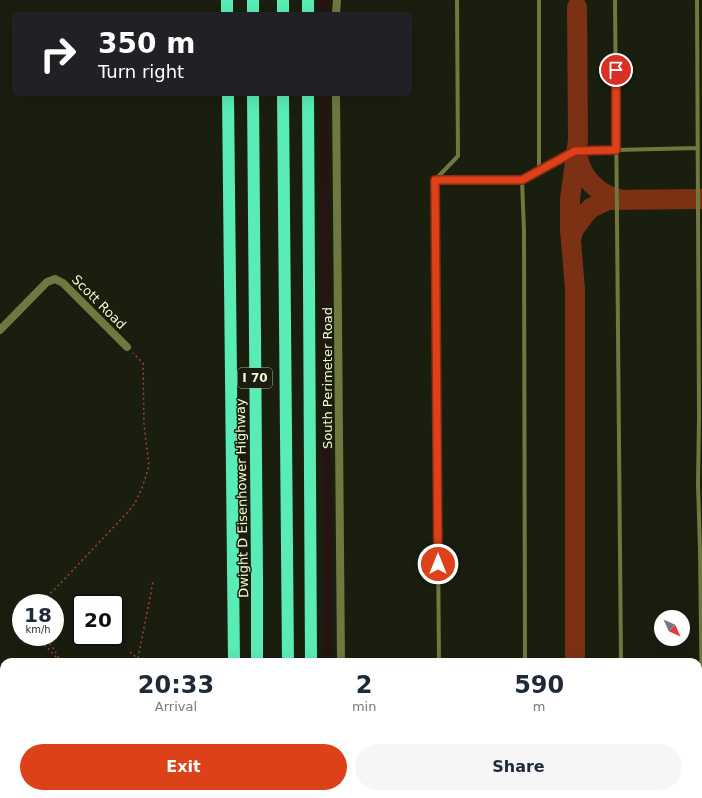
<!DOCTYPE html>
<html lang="en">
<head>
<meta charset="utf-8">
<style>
	:root { --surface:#fff; --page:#f6f6f7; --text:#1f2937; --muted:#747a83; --accent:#dd4119 }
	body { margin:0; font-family:"DejaVu Sans",sans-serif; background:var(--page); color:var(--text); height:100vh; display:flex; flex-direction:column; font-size:15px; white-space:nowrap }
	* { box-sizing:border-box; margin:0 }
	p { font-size:13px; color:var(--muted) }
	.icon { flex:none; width:22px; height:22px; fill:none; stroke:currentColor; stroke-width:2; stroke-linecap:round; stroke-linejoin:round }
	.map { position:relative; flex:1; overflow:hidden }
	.panel { position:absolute; left:0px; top:658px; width:702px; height:140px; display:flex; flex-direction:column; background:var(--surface); border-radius:12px 12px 0 0; box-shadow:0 4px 16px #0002 }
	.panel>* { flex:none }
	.banner { position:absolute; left:12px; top:12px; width:400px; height:84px; border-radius:6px; box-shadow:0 4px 16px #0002; background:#202124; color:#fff; overflow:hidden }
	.needle { width:26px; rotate:135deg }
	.controls { position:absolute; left:654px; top:610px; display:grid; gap:8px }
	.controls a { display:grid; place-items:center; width:36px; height:36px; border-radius:50%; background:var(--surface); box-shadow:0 4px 16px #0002; font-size:20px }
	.speed { position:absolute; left:12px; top:594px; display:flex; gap:8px; font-size:20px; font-weight:700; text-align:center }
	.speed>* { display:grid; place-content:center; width:52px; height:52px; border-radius:50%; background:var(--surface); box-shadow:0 4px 16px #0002; line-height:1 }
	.speed small { font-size:10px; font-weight:400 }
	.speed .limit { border:2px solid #111; border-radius:6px; background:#fff; color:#111 }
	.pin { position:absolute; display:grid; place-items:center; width:34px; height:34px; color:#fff; margin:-17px; border:2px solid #fff; border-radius:50%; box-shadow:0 1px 4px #0007 }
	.me { position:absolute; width:44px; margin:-22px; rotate:0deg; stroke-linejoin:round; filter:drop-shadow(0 0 3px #0008) }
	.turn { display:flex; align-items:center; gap:14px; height:84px; padding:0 20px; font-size:18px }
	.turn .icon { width:52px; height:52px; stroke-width:2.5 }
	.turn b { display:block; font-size:28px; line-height:34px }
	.eta { display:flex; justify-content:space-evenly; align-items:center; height:68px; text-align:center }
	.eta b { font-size:24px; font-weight:600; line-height:28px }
	.button { display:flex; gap:8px; margin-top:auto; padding:8px 20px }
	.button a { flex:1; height:46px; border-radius:24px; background:var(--accent); color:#fff; font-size:16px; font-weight:600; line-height:46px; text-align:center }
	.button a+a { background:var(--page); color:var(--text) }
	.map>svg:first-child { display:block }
	.green { fill:#271412 }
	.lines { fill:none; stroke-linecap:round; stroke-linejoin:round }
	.taxiway { stroke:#7c3014; stroke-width:20 }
	.path { stroke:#a3403b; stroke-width:1.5; stroke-dasharray:2 3; stroke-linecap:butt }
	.service { stroke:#6f783f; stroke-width:4 }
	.minor { stroke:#6f783f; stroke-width:8 }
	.tertiary { stroke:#6f783f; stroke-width:8 }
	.motorway { stroke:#59ecb5; stroke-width:12 }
	.route-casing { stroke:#902a10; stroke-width:10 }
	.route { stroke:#dd4119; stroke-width:7 }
	.labels { text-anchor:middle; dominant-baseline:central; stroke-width:3; stroke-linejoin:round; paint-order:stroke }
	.shield { fill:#1a1e0f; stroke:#b0b897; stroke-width:1 }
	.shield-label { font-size:12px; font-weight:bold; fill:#f1fad1 }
	.street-label { font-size:13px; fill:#f1fad1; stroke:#1a1e0f }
</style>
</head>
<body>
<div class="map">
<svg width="702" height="798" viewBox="0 0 702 798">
	<rect width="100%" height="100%" fill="#1a1e0f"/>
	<!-- green -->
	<path class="green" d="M319 0H330L329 14H319Z
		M320 94H328L333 662H324Z"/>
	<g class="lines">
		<!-- taxiway -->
		<path class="taxiway" d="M577 153C581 178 598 195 622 200
			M571 239 574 229 585 214 591 208 608 200 702 199
			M575 662V289L570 230V199L578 140 577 7
			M698 760 702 758
			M658 794 660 798"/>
		<!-- path -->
		<path class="path" d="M39 603 55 589 127 513 135 503 142 488 149 466 144 424 143 363 133 353
			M42 637 52 646 60 660
			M30 641C43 639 53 654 60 662
			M130 652 142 662
			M138 658 153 582"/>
		<!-- service -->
		<path class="service" d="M539 0V172
			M615 0 621 662
			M697 0 699 418 698 484 700 549 702 711
			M435 180H522L575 151 698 148
			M522 180 524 231 525 662
			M439 662 435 180 458 156 457 0
			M545 794V798
			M702 798V786"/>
		<!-- minor -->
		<path class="minor" d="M0 330 47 282 55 279 63 283 127 347
			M130 798 131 794"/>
		<!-- tertiary -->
		<path class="tertiary" d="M336 14 337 0
			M336 94 341 662
			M342 794V798"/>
		<!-- motorway -->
		<path class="motorway" d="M227 0V14
			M253 0V14
			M308 0V14
			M283 14V0
			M228 94 234 662
			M253 94 257 578V662
			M283 94 288 662
			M308 94 311 662
			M235 794V798
			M259 794V798
			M289 794V798
			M313 794V798"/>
	</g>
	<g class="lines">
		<defs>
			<path id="route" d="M438 564 435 180H522L575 151 616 150V70"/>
		</defs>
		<!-- route casing -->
		<use href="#route" class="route-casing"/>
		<!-- route -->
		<use href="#route" class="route"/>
	</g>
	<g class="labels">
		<!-- shield labels -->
		<rect class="shield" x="238" y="368" width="34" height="20" rx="3"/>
		<g class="shield-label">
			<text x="255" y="378">I 70</text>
		</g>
		<!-- street labels -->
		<g class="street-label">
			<text transform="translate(99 302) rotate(45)">Scott Road</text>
			<text transform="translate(327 378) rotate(-90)">South Perimeter Road</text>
			<text transform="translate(242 498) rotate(-91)">Dwight D Eisenhower Highway</text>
		</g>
	</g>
</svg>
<div class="controls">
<a><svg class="needle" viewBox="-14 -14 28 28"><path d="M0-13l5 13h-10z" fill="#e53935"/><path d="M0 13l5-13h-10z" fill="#747a83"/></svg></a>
</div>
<div class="speed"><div>18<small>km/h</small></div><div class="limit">20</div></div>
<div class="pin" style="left:616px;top:70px;background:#d93025"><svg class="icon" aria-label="arrive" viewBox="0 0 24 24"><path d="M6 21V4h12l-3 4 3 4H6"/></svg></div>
<svg class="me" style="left:438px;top:564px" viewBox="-20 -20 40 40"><circle r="17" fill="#dd4119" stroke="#fff" stroke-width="3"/><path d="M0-11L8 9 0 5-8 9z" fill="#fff"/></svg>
<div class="banner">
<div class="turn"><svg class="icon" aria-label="right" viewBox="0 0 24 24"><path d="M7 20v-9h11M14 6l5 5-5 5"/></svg><div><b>350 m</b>Turn right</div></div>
</div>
<section class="panel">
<div class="eta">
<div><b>20:33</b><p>Arrival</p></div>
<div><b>2</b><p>min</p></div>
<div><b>590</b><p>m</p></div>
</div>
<div class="button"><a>Exit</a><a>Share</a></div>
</section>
</div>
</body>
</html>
